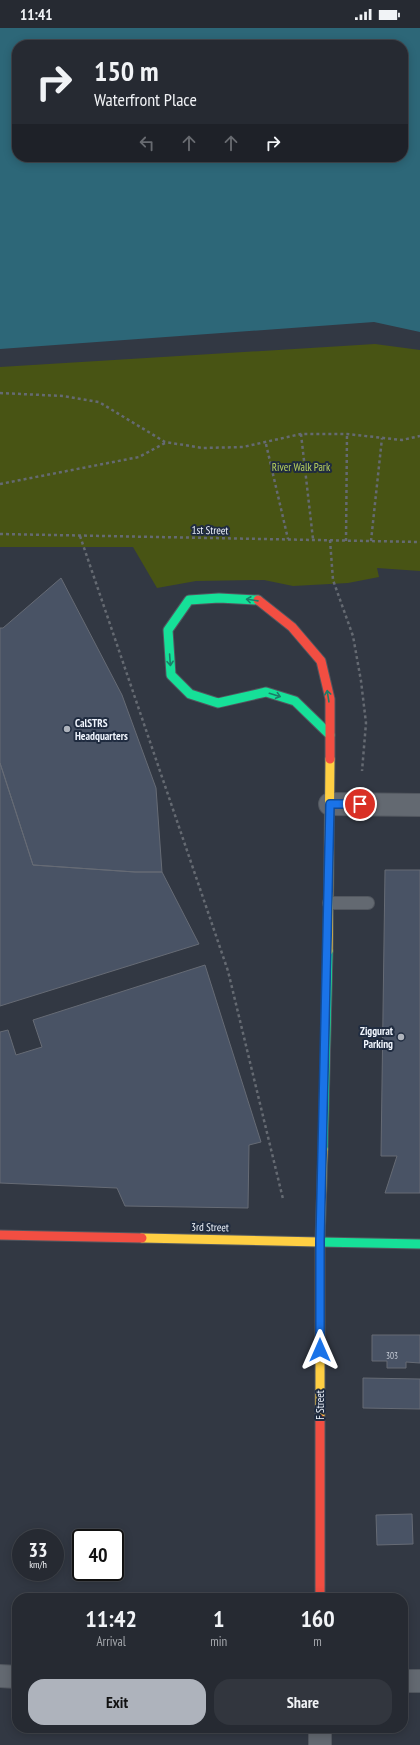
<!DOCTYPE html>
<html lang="en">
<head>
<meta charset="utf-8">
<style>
	:root { --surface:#262a32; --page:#32363e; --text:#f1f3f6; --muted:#a4a7ac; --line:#42464d; --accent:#aeb3bc }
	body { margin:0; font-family:"PT Sans Narrow",sans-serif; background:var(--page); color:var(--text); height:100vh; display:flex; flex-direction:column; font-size:15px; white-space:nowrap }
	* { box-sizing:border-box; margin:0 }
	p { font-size:13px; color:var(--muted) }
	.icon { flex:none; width:22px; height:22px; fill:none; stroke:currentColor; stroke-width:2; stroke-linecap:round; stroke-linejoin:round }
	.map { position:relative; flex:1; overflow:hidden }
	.panel { position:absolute; left:12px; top:1565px; width:396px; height:140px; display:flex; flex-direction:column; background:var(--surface); border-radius:16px; box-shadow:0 2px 10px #0003,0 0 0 1px var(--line) }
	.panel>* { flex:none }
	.banner { position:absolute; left:12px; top:12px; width:396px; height:122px; border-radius:16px; box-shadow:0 2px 10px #0003,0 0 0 1px var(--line); background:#262a32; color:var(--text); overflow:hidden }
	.speed { position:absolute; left:12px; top:1501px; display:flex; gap:8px; font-size:20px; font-weight:700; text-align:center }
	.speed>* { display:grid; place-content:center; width:52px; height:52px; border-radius:50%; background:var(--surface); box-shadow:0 2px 10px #0003,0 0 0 1px var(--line); line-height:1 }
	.speed small { font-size:10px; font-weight:400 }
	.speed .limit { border:2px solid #111; border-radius:6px; background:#fff; color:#111 }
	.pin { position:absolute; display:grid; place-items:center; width:34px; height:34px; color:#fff; margin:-17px; border:2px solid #fff; border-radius:50%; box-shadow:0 1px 4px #0007 }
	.me { position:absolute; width:44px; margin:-22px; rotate:0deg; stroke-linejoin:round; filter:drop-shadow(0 0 3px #0008) }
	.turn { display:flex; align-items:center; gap:14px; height:84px; padding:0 16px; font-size:18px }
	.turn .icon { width:52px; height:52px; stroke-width:2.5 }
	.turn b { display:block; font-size:28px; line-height:34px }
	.lanes { display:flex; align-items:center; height:38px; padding:0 16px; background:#0003; justify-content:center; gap:20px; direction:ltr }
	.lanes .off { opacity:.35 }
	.eta { display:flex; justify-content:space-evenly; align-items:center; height:68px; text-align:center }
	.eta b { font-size:24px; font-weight:600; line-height:28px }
	.action { display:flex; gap:8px; margin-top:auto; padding:8px 16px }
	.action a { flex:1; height:46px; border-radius:16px; background:var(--accent); color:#111; font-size:16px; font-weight:600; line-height:46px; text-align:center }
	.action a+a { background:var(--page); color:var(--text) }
	.status { display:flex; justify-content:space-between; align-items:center; height:28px; padding:0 20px; background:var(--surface); direction:ltr }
	.status svg { height:11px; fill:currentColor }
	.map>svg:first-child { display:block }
	.green { fill:#485414 }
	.water { fill:#2d6778; fill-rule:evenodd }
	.building { fill:#495365; stroke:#666b75 }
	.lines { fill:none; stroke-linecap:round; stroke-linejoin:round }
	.lane-casing { stroke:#52575f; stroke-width:14 }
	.street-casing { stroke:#52575f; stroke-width:24 }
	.fast-casing { stroke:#52575f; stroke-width:11 }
	.slow-casing { stroke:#52575f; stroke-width:11 }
	.jam-casing { stroke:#52575f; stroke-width:11 }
	.path { stroke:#656a72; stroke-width:2.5; stroke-dasharray:3 3; stroke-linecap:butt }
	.lane { stroke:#636971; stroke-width:12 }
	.street { stroke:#636971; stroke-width:22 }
	.fast { stroke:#16e098; stroke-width:9 }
	.slow { stroke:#ffcf43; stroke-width:9 }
	.jam { stroke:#f24e42; stroke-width:9 }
	.oneway { stroke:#1c7d68 }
	.route-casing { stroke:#114b97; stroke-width:10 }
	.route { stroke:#1a73e8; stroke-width:7 }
	.poi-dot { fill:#aeb3bc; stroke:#202c40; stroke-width:1.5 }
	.labels { text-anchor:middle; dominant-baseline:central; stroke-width:4; stroke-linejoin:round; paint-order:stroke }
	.number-label { font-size:9px; fill:#c6ccd7 }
	.park-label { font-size:11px; fill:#b9d25d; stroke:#202c40 }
	.street-label { font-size:11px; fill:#f0f5fd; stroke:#202c40 }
	.poi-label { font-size:11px; font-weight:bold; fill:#f0f5fd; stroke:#202c40; text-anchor:start }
</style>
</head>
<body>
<div class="status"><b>11:41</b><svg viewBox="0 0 49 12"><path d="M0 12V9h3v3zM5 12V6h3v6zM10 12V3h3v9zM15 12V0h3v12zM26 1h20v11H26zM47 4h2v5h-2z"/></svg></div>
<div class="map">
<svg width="420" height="1717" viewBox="0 0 420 1717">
	<rect width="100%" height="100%" fill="#323843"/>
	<!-- green -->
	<path class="green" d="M375 316 420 322V543L377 540 379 549 348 555 293 558 264 552 196 553 157 560 133 519H0V339Z"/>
	<!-- water -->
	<path class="water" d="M0 0H420V304L374 294 0 321ZM17 17H403V129H17Z"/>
	<!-- building -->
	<path class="building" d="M61 550 122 667 156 760 162 844H135L33 837 0 735V600H3Z
		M0 735 33 837 135 844H162L199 916 0 978Z
		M385 842H420V1165H385L397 1128H381Z
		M205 937 261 1114 249 1117 248 1180 125 1178 117 1160 0 1155V1004L8 1002 16 1027 42 1019 33 992Z
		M372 1307H420V1335L406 1334V1340H387V1333H372Z
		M363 1350 420 1351V1381L363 1380Z
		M412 1486 413 1516 377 1517 376 1487Z"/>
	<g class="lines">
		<defs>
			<path id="lane" d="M329 875H368"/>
			<path id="street" d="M330 776 420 777
				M0 1648 17 1649
				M403 1653H420
				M320 1700V1717"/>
			<path id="fast" d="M258 572 219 570 189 572 168 602 171 647 190 666 218 675 266 664 295 673 330 707
				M323 1121 328 923
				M319 1214 420 1216"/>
			<path id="slow" d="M328 923 330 731
				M142 1210 319 1214
				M320 1391V1213L323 1121"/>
			<path id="jam" d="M258 572 292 599 321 633 330 671V731
				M0 1207 142 1210
				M320 1391V1570"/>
		</defs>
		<!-- lane casing -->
		<use href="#lane" class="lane-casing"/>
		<!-- street casing -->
		<use href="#street" class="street-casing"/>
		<!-- fast casing -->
		<use href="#fast" class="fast-casing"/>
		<!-- slow casing -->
		<use href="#slow" class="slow-casing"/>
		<!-- jam casing -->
		<use href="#jam" class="jam-casing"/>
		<!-- path -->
		<path class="path" d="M0 365 63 368 99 374 165 414 203 420 243 419 301 406H347L402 412 420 408
			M301 406 313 511
			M266 416 288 511
			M0 456 139 429 165 415
			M0 506 420 514
			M80 508 228 943 283 1171
			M330 512 333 552 353 608 361 653 366 695 362 743
			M346 513 347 406
			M371 513 382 410"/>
		<!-- lane -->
		<use href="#lane" class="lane"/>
		<!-- street -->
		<use href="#street" class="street"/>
		<!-- fast -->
		<use href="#fast" class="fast"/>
		<!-- slow -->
		<use href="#slow" class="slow"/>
		<!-- jam -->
		<use href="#jam" class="jam"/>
	</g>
	<!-- one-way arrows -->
	<defs><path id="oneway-shaft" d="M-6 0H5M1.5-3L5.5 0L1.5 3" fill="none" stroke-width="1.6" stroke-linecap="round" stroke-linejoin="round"/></defs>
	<g class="oneway">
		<use href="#oneway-shaft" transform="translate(252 572) rotate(-172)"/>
		<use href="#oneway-shaft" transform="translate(170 632) rotate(86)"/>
		<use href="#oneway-shaft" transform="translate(275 667) rotate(17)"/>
		<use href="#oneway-shaft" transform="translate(328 668) rotate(-99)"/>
	</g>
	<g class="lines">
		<defs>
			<path id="route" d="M320 1322V1213L330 776H360"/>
		</defs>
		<!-- route casing -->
		<use href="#route" class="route-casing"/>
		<!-- route -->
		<use href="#route" class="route"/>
	</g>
	<!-- markers -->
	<g class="poi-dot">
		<circle cx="67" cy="701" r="4"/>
		<circle cx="401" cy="1009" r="4"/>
	</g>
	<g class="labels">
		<!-- number labels -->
		<g class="number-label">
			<text x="392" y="1327">303</text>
		</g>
		<!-- park labels -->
		<g class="park-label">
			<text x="301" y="439">River Walk Park</text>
		</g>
		<!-- street labels -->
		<g class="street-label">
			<text transform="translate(210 502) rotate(1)">1st Street</text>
			<text transform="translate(210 1199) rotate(1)">3rd Street</text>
			<text transform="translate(320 1377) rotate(-90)">F Street</text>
		</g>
		<!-- poi labels -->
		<g class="poi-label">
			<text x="75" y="695">CalSTRS<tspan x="75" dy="13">Headquarters</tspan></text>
			<text x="393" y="1003" text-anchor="end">Ziggurat<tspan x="393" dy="13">Parking</tspan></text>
		</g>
	</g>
</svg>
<div class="speed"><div>33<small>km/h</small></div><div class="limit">40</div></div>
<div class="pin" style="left:360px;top:776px;background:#d93025"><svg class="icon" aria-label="arrive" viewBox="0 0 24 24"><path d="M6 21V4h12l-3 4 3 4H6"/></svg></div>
<svg class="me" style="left:320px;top:1322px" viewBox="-20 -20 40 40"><path d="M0-17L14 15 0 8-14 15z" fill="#1a73e8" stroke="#fff" stroke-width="4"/></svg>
<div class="banner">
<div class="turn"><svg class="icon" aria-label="right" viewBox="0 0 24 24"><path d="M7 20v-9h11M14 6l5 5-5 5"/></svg><div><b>150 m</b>Waterfront Place</div></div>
<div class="lanes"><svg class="icon off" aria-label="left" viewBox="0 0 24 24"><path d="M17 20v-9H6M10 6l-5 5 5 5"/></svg><svg class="icon off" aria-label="ahead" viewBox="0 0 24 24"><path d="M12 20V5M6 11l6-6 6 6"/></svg><svg class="icon off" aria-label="ahead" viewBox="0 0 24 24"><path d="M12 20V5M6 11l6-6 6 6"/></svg><svg class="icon" aria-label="right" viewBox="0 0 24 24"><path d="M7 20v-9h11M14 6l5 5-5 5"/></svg></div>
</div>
<section class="panel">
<div class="eta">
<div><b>11:42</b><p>Arrival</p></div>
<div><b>1</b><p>min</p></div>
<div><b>160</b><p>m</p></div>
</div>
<div class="action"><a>Exit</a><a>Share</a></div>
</section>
</div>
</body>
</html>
